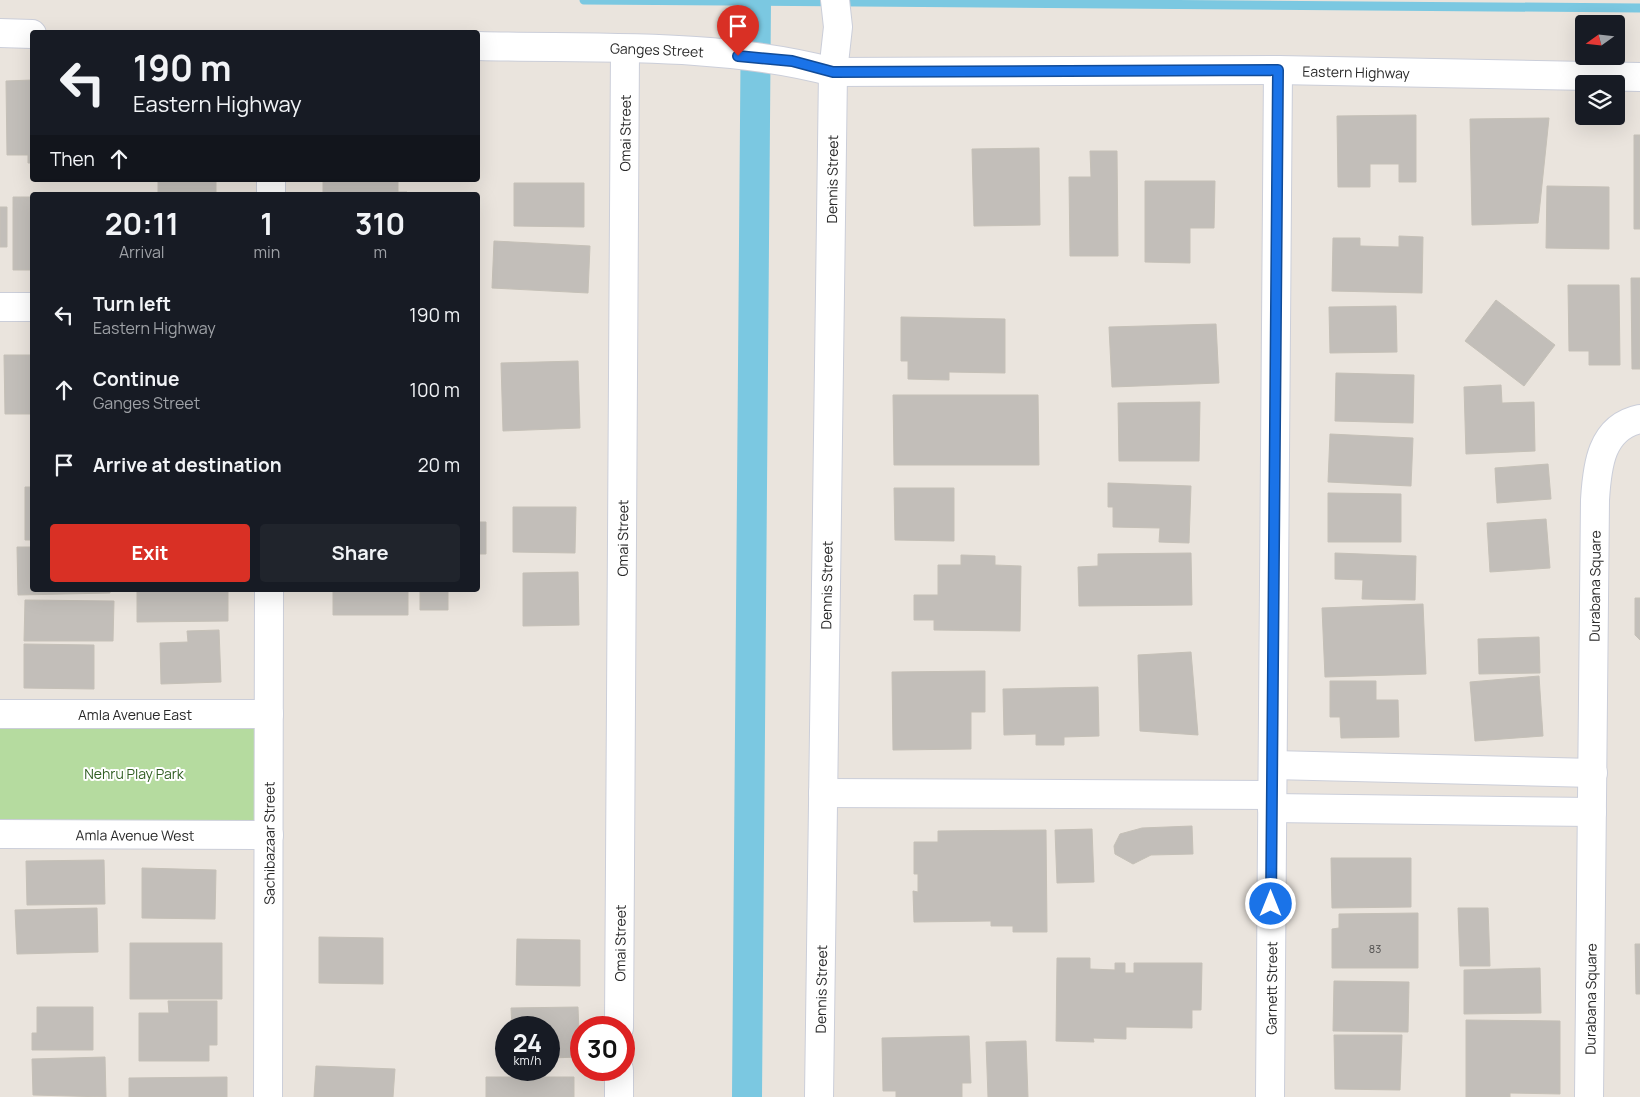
<!DOCTYPE html>
<html lang="en">
<head>
<meta charset="utf-8">
<style>
	:root { --surface:#171b24; --page:#20242c; --text:#f1f3f6; --muted:#9ea1a6; --accent:#d93025 }
	body { margin:0; font-family:Manrope,sans-serif; background:var(--page); color:var(--text); height:100vh; display:flex; flex-direction:column; font-size:19px; white-space:nowrap }
	* { box-sizing:border-box; margin:0 }
	p { font-size:16px; color:var(--muted) }
	.icon { flex:none; width:28px; height:28px; fill:none; stroke:currentColor; stroke-width:2; stroke-linecap:round; stroke-linejoin:round }
	.map { position:relative; flex:1; overflow:hidden }
	.details { position:absolute; left:30px; top:192px; width:450px; height:400px; display:flex; flex-direction:column; background:var(--surface); border-radius:5px; box-shadow:0 5px 20px #0002 }
	.details>* { flex:none }
	.banner { position:absolute; left:30px; top:30px; width:450px; height:152px; border-radius:5px; box-shadow:0 5px 20px #0002; background:#171b24; color:var(--text); overflow:hidden }
	.needle { width:32px; rotate:255deg }
	.fabs { position:absolute; left:1575px; top:15px; display:grid; gap:10px }
	.fabs a { display:grid; place-items:center; width:50px; height:50px; border-radius:5px; background:var(--surface); box-shadow:0 5px 20px #0002; font-size:25px }
	.speed { position:absolute; left:495px; top:1016px; display:flex; gap:10px; font-size:25px; font-weight:700; text-align:center }
	.speed>* { display:grid; place-content:center; width:65px; height:65px; border-radius:50%; background:var(--surface); box-shadow:0 5px 20px #0002; line-height:1 }
	.speed small { font-size:12px; font-weight:400 }
	.speed .limit { border:8px solid #d22; background:#fff; color:#111 }
	.pin { position:absolute; display:grid; place-items:center; width:42px; height:42px; color:#fff; margin:-51px -21px; border-radius:50% 50% 50% 0; rotate:-45deg; box-shadow:0 0 5px #0007 }
	.pin .icon { rotate:45deg }
	.me { position:absolute; width:55px; margin:-28px; rotate:0deg; stroke-linejoin:round; filter:drop-shadow(0 0 4px #0008) }
	.turn { display:flex; align-items:center; gap:18px; height:105px; padding:0 20px; font-size:22px }
	.turn .icon { width:65px; height:65px; stroke-width:2.5 }
	.turn b { display:block; font-size:35px; line-height:42px }
	.then { display:flex; align-items:center; height:48px; padding:0 20px; background:#0003; gap:10px; font-size:19px }
	.eta { display:flex; justify-content:space-evenly; align-items:center; height:85px; text-align:center }
	.eta b { font-size:30px; font-weight:700; line-height:35px }
	.action { display:flex; gap:10px; margin-top:auto; padding:10px 20px }
	.action a { flex:1; height:58px; border-radius:5px; background:var(--accent); color:#fff; font-size:20px; font-weight:700; line-height:58px; text-align:center }
	.action a+a { background:var(--page); color:var(--text) }
	ul { padding:0; list-style:none }
	li { display:flex; align-items:center; gap:15px; height:75px; padding:0 20px }
	li div { flex:1 }
	li b { display:block; font-size:19px }
	li em { font-style:normal }
	.map>svg:first-child { display:block }
	.green { fill:#b5db9f }
	.lines { fill:none; stroke-linecap:round; stroke-linejoin:round }
	.stream { stroke:#7bc8e1; stroke-width:9 }
	.canal { stroke:#7bc8e1; stroke-width:30 }
	.building { fill:#c2beb9; stroke:#c5c0b7 }
	.minor-casing { stroke:#cbced9; stroke-width:30 }
	.minor { stroke:#fff; stroke-width:28 }
	.route-casing { stroke:#114b97; stroke-width:12 }
	.route { stroke:#1a73e8; stroke-width:9 }
	.labels { text-anchor:middle; dominant-baseline:central; stroke-width:4; stroke-linejoin:round; paint-order:stroke }
	.number-label { font-size:11px; fill:#4f4e4d }
	.street-label { font-size:14px; fill:#292929; stroke:#fff }
	.park-label { font-size:14px; fill:#305e22; stroke:#fff }
</style>
</head>
<body>
<div class="map">
<svg width="1640" height="1097" viewBox="0 0 1640 1097">
	<rect width="100%" height="100%" fill="#eae4dd"/>
	<!-- green -->
	<path class="green" d="M0 711 269 714V835L0 832Z"/>
	<g class="lines">
		<!-- stream -->
		<path class="stream" d="M584 0 1640 8"/>
		<!-- canal -->
		<path class="canal" d="M747 1097 756 0"/>
	</g>
	<!-- building -->
	<path class="building" d="M32 80V163H28V155H7L6 81Z
		M1416 115V182H1399V164H1370V187H1338L1337 116Z
		M1549 118 1538 223 1472 225 1470 119Z
		M1634 135H1640V229H1634Z
		M1039 148 1040 225 974 226 972 149Z
		M1090 151H1117L1118 256H1070L1069 177H1091Z
		M158 180H216V192H158Z
		M323 180H398V192H407V195H323Z
		M1145 181H1215L1214 228H1190V263L1145 262Z
		M514 183H584V227L514 226Z
		M1547 186 1609 187V249L1546 248Z
		M13 197H32V270H13Z
		M0 207H7V247H0Z
		M1399 236 1423 237 1422 293 1332 291 1333 238H1360V246L1399 247Z
		M494 241 590 246 588 293 492 288Z
		M1631 278H1640V369H1632Z
		M1568 285H1619L1620 365H1589V351H1569Z
		M1496 300 1555 345 1524 386 1465 341Z
		M1396 306 1397 352 1330 353 1329 307Z
		M901 317 1005 319V373L949 372V380L908 379V361H901Z
		M1216 324 1219 383 1112 387 1109 327Z
		M4 355H32V414H5Z
		M578 361 580 428 503 431 501 363Z
		M1336 373 1414 375 1413 423 1335 421Z
		M1501 385 1502 403 1534 402 1535 451 1466 454 1464 387Z
		M893 395H1038L1039 465H894Z
		M1200 402 1199 461H1119L1118 403Z
		M1330 434 1413 438 1411 486 1328 482Z
		M1548 464 1551 499 1497 503 1495 468Z
		M1108 483 1191 486 1189 543 1159 542 1160 528 1113 527V507H1108Z
		M25 487H32V540H25Z
		M894 488H954V541L895 540Z
		M1328 493 1401 494V542H1328Z
		M513 507H576L575 553 513 552Z
		M1546 519 1550 568 1490 572 1487 523Z
		M478 522H486V554H478Z
		M17 547H32V590H110V593L18 595Z
		M1191 553 1192 605 1079 606 1078 567 1098 566V554Z
		M1335 553 1416 556 1415 600 1362 599 1363 580 1335 579Z
		M961 555 995 556V565L1021 566 1020 631 934 630V620H914V595H938V565H961Z
		M578 572 579 625 523 626V573Z
		M137 590H228V621L137 622Z
		M333 590H408V615H333Z
		M420 590H448V610H420Z
		M1635 598H1640V640L1635 635Z
		M25 600 114 601 113 641H24Z
		M1423 604 1426 674 1325 677 1322 608Z
		M219 630 221 682 161 684 160 643 188 642 187 631Z
		M1539 637 1540 673 1479 674 1478 639Z
		M24 644 94 645V689L24 688Z
		M1191 652 1198 735 1140 731 1138 655Z
		M985 671V712H971V749L893 750 892 672Z
		M1539 676 1543 736 1475 741 1470 682Z
		M1330 681H1376V700H1398L1399 737 1341 738 1340 717H1330Z
		M1098 687 1099 736 1064 737V745H1036V734L1004 735 1003 689Z
		M1192 826 1193 854 1151 855 1133 864 1115 854 1114 846 1120 834 1142 828Z
		M1092 829 1094 882 1057 883 1055 830Z
		M1046 830 1047 932H1013V926H991V921L914 922 913 891 918 892V874H914V842H938V831Z
		M1331 858H1411V907L1332 908Z
		M104 860 105 904 27 905 26 861Z
		M142 868 216 870 215 919 142 918Z
		M97 908 98 952 17 954 15 910Z
		M1458 908H1488L1490 966H1460Z
		M1418 913V968H1332V929L1339 928V914Z
		M319 937 383 938V984L319 983Z
		M517 939 580 940V986L516 985Z
		M130 943H222V999H130Z
		M1635 944H1640V994H1636Z
		M1057 958H1090V969L1115 970V963H1125V973H1134V963H1202L1201 1010H1192V1028L1126 1027V1039L1093 1038 1094 1042 1056 1041Z
		M1540 968 1541 1013 1464 1014V970Z
		M1334 981 1409 982 1408 1032 1333 1031Z
		M168 1001H217V1045H209V1061H139V1013H169Z
		M37 1007H93V1050H32V1033H37Z
		M578 1007 580 1057 549 1058V1028H512L511 1008Z
		M1466 1020 1560 1021V1094L1510 1093V1097H1466Z
		M1334 1035H1402L1400 1090 1335 1089Z
		M969 1036 971 1083H962V1097H896V1091H883L882 1038Z
		M1026 1041 1028 1097H988L986 1042Z
		M105 1057 106 1097 33 1095 32 1059Z
		M316 1066 395 1069 393 1097H314Z
		M227 1077V1097H129V1078Z
		M486 1077H574V1097H486Z"/>
	<g class="lines">
		<defs>
			<g id="minor">
				<path d="M0 33 32 34"/>
				<path id="s1" d="M478 46C593 49 721 42 833 72L1278 70 1640 77"/>
				<path d="M271 195V180"/>
				<path d="M0 307H32"/>
				<path id="s2" d="M0 714H269"/>
				<path d="M1273 765 1593 773"/>
				<path d="M823 793 1272 795"/>
				<path d="M1272 808 1592 812"/>
				<path id="s3" d="M0 834 269 835"/>
				<path id="s4" d="M619 1028 625 50"/>
				<path id="s5" d="M268 1097 269 590"/>
				<path d="M619 1097V1070"/>
				<path id="s6" d="M819 1097 833 72 838 27 835 0"/>
				<path id="s7" d="M1270 1097 1278 70"/>
				<path id="s8" d="M1589 1097 1595 500C1597 466 1601 427 1640 419"/>
			</g>
		</defs>
		<!-- minor casing -->
		<use href="#minor" class="minor-casing"/>
		<!-- minor -->
		<use href="#minor" class="minor"/>
	</g>
	<g class="lines">
		<defs>
			<path id="route" d="M738 56 792 61 833 72 1278 70 1271 904"/>
		</defs>
		<!-- route casing -->
		<use href="#route" class="route-casing"/>
		<!-- route -->
		<use href="#route" class="route"/>
	</g>
	<g class="labels">
		<!-- number labels -->
		<g class="number-label">
			<text x="1375" y="948">83</text>
		</g>
		<!-- street labels -->
		<g class="street-label">
			<text stroke="none"><textPath href="#s1" startOffset="179">Ganges Street</textPath></text>
			<text stroke="none"><textPath href="#s1" startOffset="880">Eastern Highway</textPath></text>
			<text stroke="none"><textPath href="#s4" startOffset="895">Omai Street</textPath></text>
			<text stroke="none"><textPath href="#s6" startOffset="918">Dennis Street</textPath></text>
			<text stroke="none"><textPath href="#s4" startOffset="490">Omai Street</textPath></text>
			<text stroke="none"><textPath href="#s6" startOffset="512">Dennis Street</textPath></text>
			<text stroke="none"><textPath href="#s8" startOffset="511">Durabana Square</textPath></text>
			<text stroke="none"><textPath href="#s2" startOffset="135">Amla Avenue East</textPath></text>
			<text stroke="none"><textPath href="#s3" startOffset="135">Amla Avenue West</textPath></text>
			<text stroke="none"><textPath href="#s5" startOffset="254">Sachibazaar Street</textPath></text>
			<text stroke="none"><textPath href="#s4" startOffset="85">Omai Street</textPath></text>
			<text stroke="none"><textPath href="#s6" startOffset="108">Dennis Street</textPath></text>
			<text stroke="none"><textPath href="#s7" startOffset="109">Garnett Street</textPath></text>
			<text stroke="none"><textPath href="#s8" startOffset="98">Durabana Square</textPath></text>
		</g>
		<!-- park labels -->
		<g class="park-label">
			<text x="134" y="773">Nehru Play Park</text>
		</g>
	</g>
</svg>
<div class="fabs">
<a><svg class="needle" viewBox="-14 -14 28 28"><path d="M0-13l5 13h-10z" fill="#e53935"/><path d="M0 13l5-13h-10z" fill="#9ea1a6"/></svg></a>
<a><svg class="icon" aria-label="layers" viewBox="0 0 24 24"><path d="M12 4l9 5-9 5-9-5zM3 14l9 5 9-5"/></svg></a>
</div>
<div class="speed"><div>24<small>km/h</small></div><div class="limit">30</div></div>
<div class="pin" style="left:738px;top:56px;background:#d93025"><svg class="icon" aria-label="arrive" viewBox="0 0 24 24"><path d="M6 21V4h12l-3 4 3 4H6"/></svg></div>
<svg class="me" style="left:1271px;top:904px" viewBox="-20 -20 40 40"><circle r="17" fill="#1a73e8" stroke="#fff" stroke-width="3"/><path d="M0-11L8 9 0 5-8 9z" fill="#fff"/></svg>
<div class="banner">
<div class="turn"><svg class="icon" aria-label="left" viewBox="0 0 24 24"><path d="M17 20v-9H6M10 6l-5 5 5 5"/></svg><div><b>190 m</b>Eastern Highway</div></div>
<div class="then">Then<svg class="icon" aria-label="ahead" viewBox="0 0 24 24"><path d="M12 20V5M6 11l6-6 6 6"/></svg></div>
</div>
<section class="details">
<div class="eta">
<div><b>20:11</b><p>Arrival</p></div>
<div><b>1</b><p>min</p></div>
<div><b>310</b><p>m</p></div>
</div>
<ul>
<li><svg class="icon" aria-label="left" viewBox="0 0 24 24"><path d="M17 20v-9H6M10 6l-5 5 5 5"/></svg><div><b>Turn left</b><p>Eastern Highway</p></div><em>190 m</em></li>
<li><svg class="icon" aria-label="ahead" viewBox="0 0 24 24"><path d="M12 20V5M6 11l6-6 6 6"/></svg><div><b>Continue</b><p>Ganges Street</p></div><em>100 m</em></li>
<li><svg class="icon" aria-label="arrive" viewBox="0 0 24 24"><path d="M6 21V4h12l-3 4 3 4H6"/></svg><div><b>Arrive at destination</b></div><em>20 m</em></li>
</ul>
<div class="action"><a>Exit</a><a>Share</a></div>
</section>
</div>
</body>
</html>
